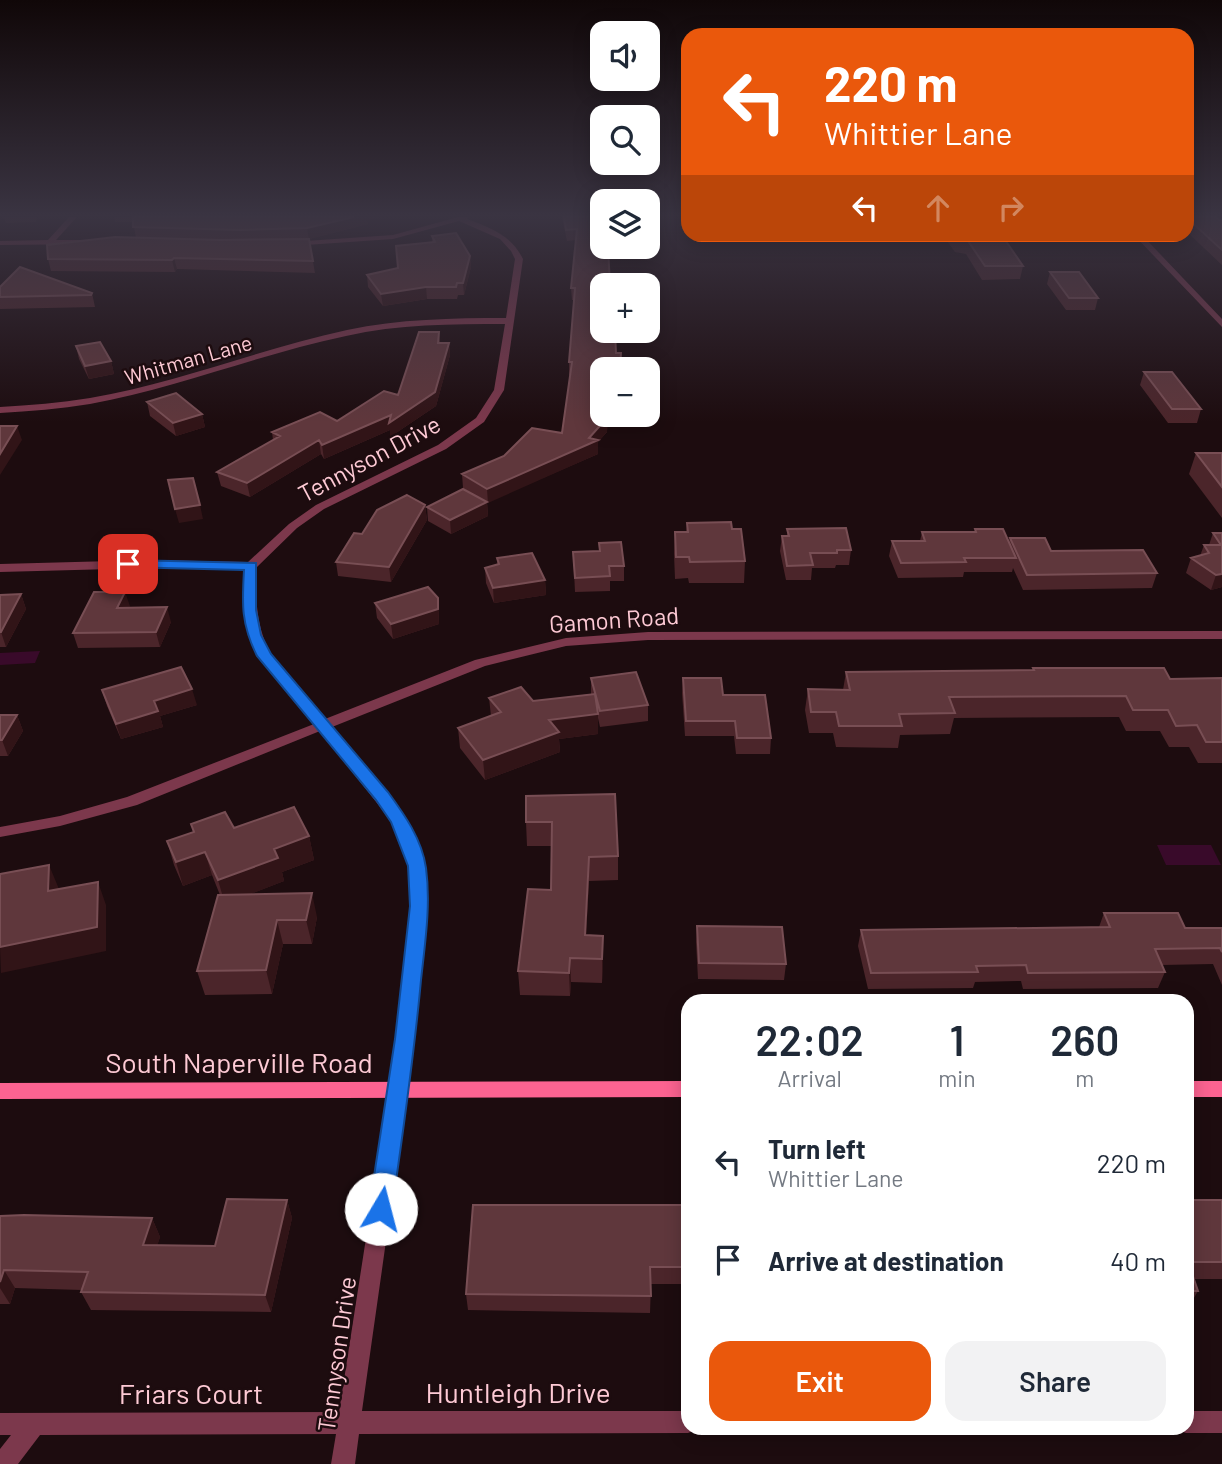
<!DOCTYPE html>
<html lang="en">
<head>
<meta charset="utf-8">
<style>
	:root { --surface:#fff; --page:#f2f2f3; --text:#1f2937; --muted:#747a83; --accent:#ea580c }
	body { margin:0; font-family:Barlow,sans-serif; background:var(--page); color:var(--text); height:100vh; display:flex; flex-direction:column; font-size:26px; white-space:nowrap }
	* { box-sizing:border-box; margin:0 }
	p { font-size:23px; color:var(--muted) }
	.icon { flex:none; width:38px; height:38px; fill:none; stroke:currentColor; stroke-width:2; stroke-linecap:round; stroke-linejoin:round }
	.map { position:relative; flex:1; overflow:hidden }
	.sheet { position:absolute; left:681px; top:994px; width:513px; height:441px; display:flex; flex-direction:column; background:var(--surface); border-radius:21px; box-shadow:0 4px 18px #0003 }
	.sheet>* { flex:none }
	.banner { position:absolute; left:681px; top:28px; width:513px; height:214px; border-radius:21px; box-shadow:0 4px 18px #0003; background:#ea580c; color:#fff; overflow:hidden }
	.buttons { position:absolute; left:590px; top:21px; display:grid; gap:14px }
	.buttons a { display:grid; place-items:center; width:70px; height:70px; border-radius:14px; background:var(--surface); box-shadow:0 4px 18px #0003; font-size:35px }
	.pin { position:absolute; display:grid; place-items:center; width:60px; height:60px; color:#fff; margin:-30px; border-radius:14px; box-shadow:0 4px 10px #0006 }
	.me { position:absolute; width:77px; margin:-38px; rotate:8deg; stroke-linejoin:round; filter:drop-shadow(0 0 5px #0008) }
	.turn { display:flex; align-items:center; gap:24px; height:147px; padding:0 28px; font-size:32px }
	.turn .icon { width:91px; height:91px; stroke-width:2.5 }
	.turn b { display:block; font-size:49px; line-height:60px }
	.lanes { display:flex; align-items:center; height:66px; padding:0 28px; background:#0003; justify-content:center; gap:35px; direction:ltr }
	.lanes .off { opacity:.35 }
	.eta { display:flex; justify-content:space-evenly; align-items:center; height:119px; text-align:center }
	.eta b { font-size:42px; font-weight:600; line-height:49px }
	.button { display:flex; gap:14px; margin-top:auto; padding:14px 28px }
	.button a { flex:1; height:80px; border-radius:21px; background:var(--accent); color:#fff; font-size:28px; font-weight:600; line-height:80px; text-align:center }
	.button a+a { background:var(--page); color:var(--text) }
	ul { padding:0; list-style:none }
	li { display:flex; align-items:center; gap:21px; height:98px; padding:0 28px }
	li div { flex:1 }
	li b { display:block; font-size:26px }
	li em { font-style:normal }
	.map>svg:first-child { display:block }
	.water { fill:#390a2a }
	.lines { fill:none; stroke-linecap:round; stroke-linejoin:round }
	.street { fill:#7c384c; fill-rule:evenodd }
	.secondary { fill:#fc6391; fill-rule:evenodd }
	.wall { fill:#4b252a }
	.shaded-wall { fill:#311417 }
	.building { fill:#5f373c; stroke:#784e54; stroke-width:2 }
	.route { fill:#1a73e8; stroke:#114b97; stroke-width:2 }
	.labels { text-anchor:middle; dominant-baseline:central; stroke-width:5; stroke-linejoin:round; paint-order:stroke }
	.far-street-label { font-size:21px; fill:#fecad5; stroke:#1d0c0f }
	.street-label { font-size:24px; fill:#fecad5; stroke:#1d0c0f }
	.near-street-label { font-size:28px; fill:#fecad5; stroke:#1d0c0f }
</style>
</head>
<body>
<div class="map">
<svg width="1222" height="1464" viewBox="0 0 1222 1464">
	<rect width="100%" height="100%" fill="#1d0c0f"/>
	<!-- water -->
	<path class="water" d="M40 651 35 663 0 665V653Z
		M1157 845H1211L1221 865H1166Z"/>
	<g class="lines">
		<!-- street -->
		<path class="street" d="M69 217H77L56 240H96L100 242 99 244 0 245V241L48 240Z
			M458 217H468L467 219C491 228 511 235 523 259L504 390 484 422 446 449 324 509 297 528 257 567C255 599 256 626 271 655L325 719 475 660 566 638 648 632 1222 631V639L648 640 566 646 485 666 332 727C367 769 408 808 424 862 434 899 421 961 417 1000 402 1137 381 1274 362 1411H688V1428H697L696 1430 688 1433 359 1434 355 1464H331L336 1434 40 1435 18 1464H0V1449L11 1435H0V1413L339 1412 389 1090 411 906 409 866 392 822 320 731 137 805 60 826 0 837V827L60 816 127 797 314 724C266 666 240 650 245 569L150 568 0 572V564L150 560 248 562 289 524 316 505 438 445 476 418 494 390 505 324C452 324 398 324 346 336 260 354 177 388 90 404 60 409 30 411 0 413V407C30 405 60 403 90 398 177 383 260 349 347 330 399 319 452 318 506 318L515 259 511 251 500 239 459 221 393 239 291 246 287 244 291 242 393 235Z
			M1133 234H1141L1222 319V327Z
			M1186 1411H1222V1433H1186L1178 1430 1177 1428H1186Z"/>
		<!-- secondary -->
		<path class="secondary" d="M688 1081V1097L0 1099V1083Z
			M1186 1081H1222V1097H1186Z"/>
	</g>
	<!-- wall -->
	<path class="wall" d="M4 217H37L36 222 6 223Z
		M114 217H379L367 220 368 224 309 239 315 273 177 269 175 272 51 271 48 259 136 238 133 222H115Z
		M562 217H602V247H612V249H608L602 369 607 432 598 442V454L487 502 488 516 451 534 428 521 427 507 476 496 463 488 462 474 562 433 570 375H569V362L574 300H572L571 288 576 240 567 241Z
		M1186 217 1222 220V265L1186 231Z
		M948 234H1001L1023 266 1020 279 982 280 966 254 955 252 947 241Z
		M432 236 470 256 471 267 464 295H458L457 299H427L383 306 368 287 367 275 398 268 432 242Z
		M1050 272 1098 298 1095 310H1066L1047 284Z
		M92 293 95 307 0 309V297Z
		M439 332 440 343H449L450 355 436 406 390 437V430L324 459 321 454 250 497 221 486 217 472 273 440 272 432 337 421 398 395Z
		M76 346 111 361 114 374 89 379 79 359Z
		M1144 372 1201 409 1197 423H1168L1140 385Z
		M147 402 202 414 205 427 176 436 150 416Z
		M1196 453H1222V518L1189 474Z
		M425 505 427 520 391 582 338 576 336 562 362 534Z
		M687 523 732 529 745 561 744 583H689L688 578 675 579 674 554 675 532H686Z
		M787 529 851 550 849 565H836L835 568H812L811 580H786L780 551 782 536H787Z
		M975 529 1009 542 1010 538 1051 551 1157 573 1152 588 1023 590 1013 568 1012 572H964L963 577 898 578 889 556 892 541H920L922 532H975Z
		M1213 533H1222V587L1211 590 1186 573 1191 558 1200 556 1204 545H1209Z
		M599 543 624 566V581H610V591L575 592 573 552 599 551Z
		M497 558 545 580 546 595 494 603 486 583 485 568 497 565Z
		M125 592 129 608 171 622 160 647 78 648 73 633Z
		M21 594 26 609 6 647H0V595Z
		M438 598 439 624 393 639 377 618 375 603Z
		M1033 668 1170 679 1222 678V763H1198L1189 747H1169L1160 731H1126L1119 717 954 718 950 734 900 735 898 748 836 747 833 733H809L805 710 808 689 843 690 846 672 1033 670Z
		M591 678 648 705V721L600 727 598 718V734L559 739 560 752 485 780 460 748 458 728 491 716 489 698 533 701 591 694Z
		M683 678 723 695 771 738 770 754H736L734 736H685L682 693Z
		M102 690 197 705 160 716 163 727 121 739 107 706Z
		M0 715H17L23 731 8 756H0Z
		M526 796 618 856V880L589 881 586 935 603 959 602 983 571 982 570 996 520 995 518 971 551 890V846H527L526 822Z
		M191 824 309 836 314 860 282 872 284 881 250 894 317 917 312 944H283L272 994 205 995 197 971 220 895 212 875 183 886 174 865 167 841 193 832Z
		M1104 913 1185 928H1222V985L1213 964 1162 965 1165 972 1158 988 1023 989 1021 981 975 982 973 988 868 989 858 946 861 930 1099 927Z
		M697 926 786 964 784 980 698 979 696 942Z
		M287 1200 292 1218 271 1312 91 1310 81 1292 82 1290 15 1288 10 1304H0V1216L152 1218 160 1237 157 1245 215 1246Z
		M1186 1200H1222V1279H1194L1198 1291 1188 1308H1186Z
		M688 1205V1284H651L650 1313 468 1310 466 1294Z"/>
	<!-- shaded-wall -->
	<path class="shaded-wall" d="M354 217H379L367 220 368 224 309 239 307 228Z
		M470 256 471 267 464 295 463 283Z
		M174 258 177 269 175 272 172 260Z
		M426 287 427 299 383 306 381 294Z
		M449 343 450 355 436 406 390 437V430L324 459 322 445 391 415Z
		M111 361 114 374 89 379 85 366Z
		M202 414 205 427 176 436 173 423Z
		M608 415H609L607 432 598 442V454L488 503 487 489Z
		M17 426 22 440 0 475V454Z
		M319 440 321 454 250 497 247 483Z
		M487 502 488 516 451 534 450 520Z
		M200 505 203 519 179 523 175 509Z
		M425 505 427 520 391 582 389 567Z
		M1222 574V587L1211 590 1216 575Z
		M545 580 546 595 494 603 493 588Z
		M125 592 130 606 122 623 117 608Z
		M21 594 26 609 6 647 1 632Z
		M438 598 439 624 393 639 391 624Z
		M167 607 171 622 160 647 156 632Z
		M192 689 197 705 160 716 163 727 121 739 116 724 154 701Z
		M598 714V734L559 739 560 752 485 780 483 760 549 720Z
		M17 715 23 731 8 756 2 740Z
		M309 836 314 860 282 872 284 881 225 904 218 880 274 849Z
		M205 852 212 875 183 886 176 862Z
		M589 857V881L585 959V935Z
		M49 865 59 889 58 915 48 891Z
		M98 882 106 905V951L1 973 0 947Z
		M312 893 317 917 312 944 306 920Z
		M277 920 283 944 272 994 266 970Z
		M603 936V959L602 983V959Z
		M570 958 571 982 570 996 569 973Z
		M287 1200 292 1218 271 1312 265 1295Z
		M152 1218 160 1237 152 1264 143 1245Z
		M4 1270 15 1288 10 1304 0 1288V1282Z"/>
	<!-- building -->
	<path class="building" d="M133 217H354L307 228 240 230 133 227Z
		M564 217H602V247H608L610 285H602V331H615L616 353H621L620 369H602V415H608L607 418 589 438 598 440 487 489 462 474 504 456 532 428 562 433 572 362H569L575 288H571L577 229 566 230Z
		M1186 217H1216L1219 220H1222V250Z
		M456 233 470 256 463 283H457L456 287H426L381 294 367 275 398 268 396 246 435 242 432 236Z
		M954 234H1001L1023 266H985L968 241 957 239Z
		M115 237 220 240 309 239 313 261 174 258 172 260 48 259 47 245Z
		M20 267 92 293 91 295 0 297V287Z
		M1050 272H1079L1098 298H1069Z
		M419 332H439L438 343H449L435 392 389 423 391 415 322 445 319 440 247 483 217 472 280 436 272 432 320 412 337 421 384 391 398 395Z
		M100 342 111 361 85 366 76 346Z
		M1144 372H1172L1201 409H1172Z
		M176 393 202 414 173 423 147 402Z
		M0 426H17L0 454Z
		M1196 453H1222V487Z
		M193 478 200 505 175 509 168 480Z
		M463 489 487 502 450 520 427 507Z
		M407 495 425 505 389 567 336 562 354 533 362 534 377 510Z
		M731 522 732 529H741L745 561 690 562 689 557H676L675 532H688L687 523Z
		M846 528 851 550H837V553H810L813 565 787 566 782 536H789L787 529Z
		M975 529H1003L1016 558H964L966 562 901 563 892 541H925L922 532H976Z
		M1213 533H1222V574L1216 575 1191 558 1209 553 1204 545H1221Z
		M1010 538H1045L1051 551 1143 550 1157 573 1027 575Z
		M621 542 624 566H609L610 576 575 578 573 552 600 551 599 543Z
		M532 553 545 580 493 588 485 568 499 564 497 558Z
		M428 587 438 598V609L391 624 375 603Z
		M94 592H125L117 608 167 607 156 632 73 633Z
		M21 594 1 632H0V595Z
		M181 667 192 689 154 701 158 711 116 724 102 690Z
		M1033 668H1164L1170 679 1222 678V742H1206L1197 725 1176 726 1168 710H1133L1126 696 949 697 955 713 899 714 902 726H839L836 712H811L808 689 850 690 846 672 1034 670Z
		M636 672 648 705 600 711 591 678Z
		M683 678H721L723 695H765L771 738H737L735 721H686Z
		M521 687 533 701 595 694 598 714 549 720 559 732 483 760 458 728 501 712 489 698Z
		M0 715H17L2 740H0Z
		M615 794 618 856 589 857 585 935 603 936 602 959 570 958 569 973 518 971 528 889 551 890 552 822H526V796Z
		M294 807 309 836 274 849 278 858 218 880 205 852 176 862 167 841 194 832 191 824 225 812 234 828Z
		M49 865 48 891 98 882 97 927 0 947V874Z
		M312 893 306 920H277L266 970 197 971 218 895Z
		M1104 913H1178L1185 928H1222V952L1220 948 1155 949 1165 972 1028 973 1026 965 976 966 978 972 871 973 861 930 1110 927Z
		M697 926 782 927 786 964 699 963Z
		M227 1199 287 1200 265 1295 81 1292 88 1272 4 1270 0 1282V1216L24 1215 152 1218 143 1245 215 1246Z
		M1186 1200H1222V1262H1188L1198 1291H1186Z
		M473 1205H688V1267H650L651 1296 466 1294Z"/>
	<!-- sky -->
	<linearGradient id="sky" x2="0" y2="1"><stop stop-color="#100708"/><stop offset="0.51" stop-color="#3a3442"/><stop offset="1" stop-color="#3a3442" stop-opacity="0"/></linearGradient>
	<rect width="1222" height="422" fill="url(#sky)"/>
	<!-- route -->
	<path class="route" d="M128 560 256 563V610L261 635 271 654 388 792C404 814 422 839 426 868 431 905 425 943 421 980 414 1057 403 1133 392 1209L389 1216 381 1219 373 1216 369 1209 395 1039 410 906 408 866 391 822 376 800 257 656C241 624 242 604 244 570L123 567 121 564Z"/>
	<g class="labels">
		<!-- far-street labels -->
		<g class="far-street-label">
			<text transform="translate(188 359) rotate(-16)">Whitman Lane</text>
		</g>
		<!-- street labels -->
		<g class="street-label">
			<text transform="translate(369 458) rotate(-28)">Tennyson Drive</text>
			<text transform="translate(614 619) rotate(-4)">Gamon Road</text>
			<text transform="translate(336 1354) rotate(-82)">Tennyson Drive</text>
		</g>
		<!-- near-street labels -->
		<g class="near-street-label">
			<text x="239" y="1062">South Naperville Road</text>
			<text x="518" y="1392">Huntleigh Drive</text>
			<text x="191" y="1393">Friars Court</text>
		</g>
	</g>
</svg>
<div class="buttons">
<a><svg class="icon" aria-label="sound" viewBox="0 0 24 24"><path d="M4 9h4l5-4v14l-5-4H4zM17 9q2 3 0 6"/></svg></a>
<a><svg class="icon" aria-label="search" viewBox="0 0 24 24"><circle cx="10" cy="10" r="6"/><path d="M15 15l6 6"/></svg></a>
<a><svg class="icon" aria-label="layers" viewBox="0 0 24 24"><path d="M12 4l9 5-9 5-9-5zM3 14l9 5 9-5"/></svg></a>
<a>+</a>
<a>−</a>
</div>
<div class="pin" style="left:128px;top:564px;background:#d93025"><svg class="icon" aria-label="arrive" viewBox="0 0 24 24"><path d="M6 21V4h12l-3 4 3 4H6"/></svg></div>
<svg class="me" style="left:381px;top:1209px" viewBox="-20 -20 40 40"><circle r="19" fill="#fff"/><path d="M0-13L10 11 0 6-10 11z" fill="#1a73e8"/></svg>
<div class="banner">
<div class="turn"><svg class="icon" aria-label="left" viewBox="0 0 24 24"><path d="M17 20v-9H6M10 6l-5 5 5 5"/></svg><div><b>220 m</b>Whittier Lane</div></div>
<div class="lanes"><svg class="icon" aria-label="left" viewBox="0 0 24 24"><path d="M17 20v-9H6M10 6l-5 5 5 5"/></svg><svg class="icon off" aria-label="ahead" viewBox="0 0 24 24"><path d="M12 20V5M6 11l6-6 6 6"/></svg><svg class="icon off" aria-label="right" viewBox="0 0 24 24"><path d="M7 20v-9h11M14 6l5 5-5 5"/></svg></div>
</div>
<section class="sheet">
<div class="eta">
<div><b>22:02</b><p>Arrival</p></div>
<div><b>1</b><p>min</p></div>
<div><b>260</b><p>m</p></div>
</div>
<ul>
<li><svg class="icon" aria-label="left" viewBox="0 0 24 24"><path d="M17 20v-9H6M10 6l-5 5 5 5"/></svg><div><b>Turn left</b><p>Whittier Lane</p></div><em>220 m</em></li>
<li><svg class="icon" aria-label="arrive" viewBox="0 0 24 24"><path d="M6 21V4h12l-3 4 3 4H6"/></svg><div><b>Arrive at destination</b></div><em>40 m</em></li>
</ul>
<div class="button"><a>Exit</a><a>Share</a></div>
</section>
</div>
</body>
</html>
